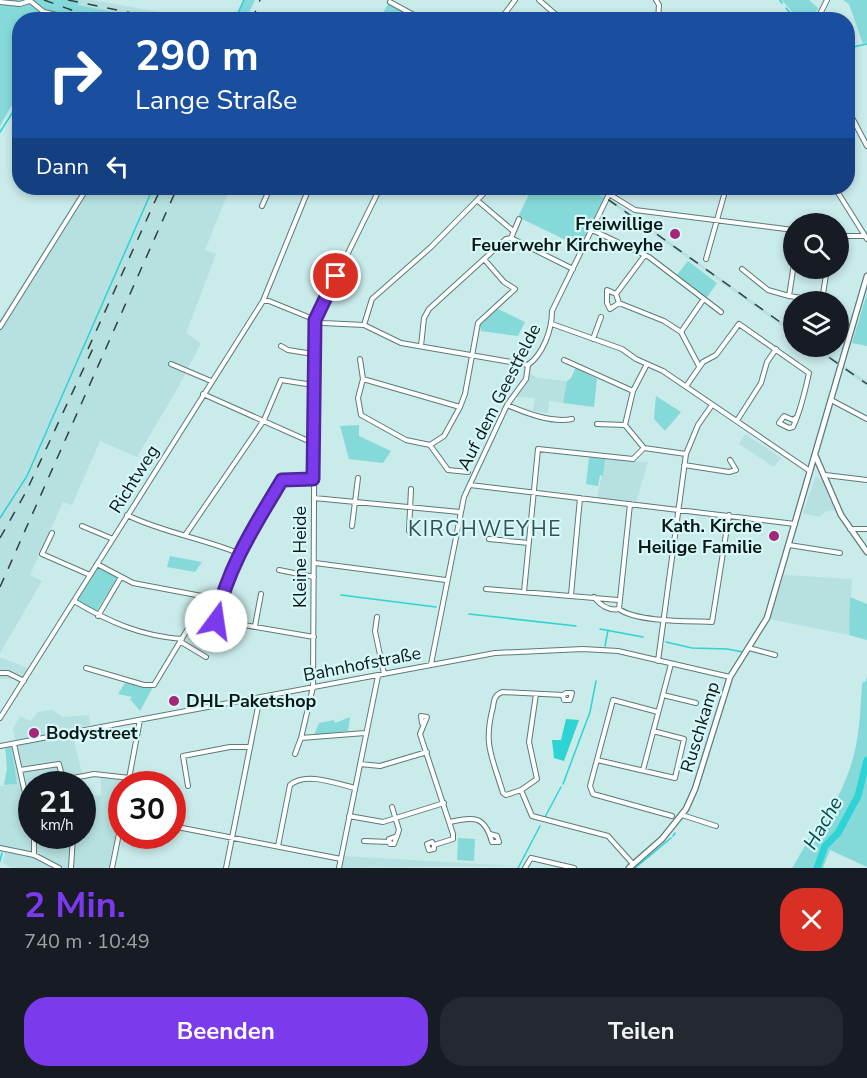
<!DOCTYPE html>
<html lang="de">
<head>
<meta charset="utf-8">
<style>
	:root { --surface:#171b24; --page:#242831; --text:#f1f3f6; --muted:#9ea1a6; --accent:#7c3aed }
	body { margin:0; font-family:"Nunito Sans",sans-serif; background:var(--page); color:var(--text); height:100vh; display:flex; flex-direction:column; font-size:22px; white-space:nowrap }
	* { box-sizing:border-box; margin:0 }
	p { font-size:20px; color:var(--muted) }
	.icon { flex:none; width:33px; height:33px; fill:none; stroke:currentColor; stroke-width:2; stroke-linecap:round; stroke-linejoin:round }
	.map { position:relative; height:868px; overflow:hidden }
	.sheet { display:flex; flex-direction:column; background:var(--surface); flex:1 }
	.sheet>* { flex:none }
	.hud { position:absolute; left:12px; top:12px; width:843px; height:183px; border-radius:24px; box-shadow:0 3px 9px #0003; background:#1a4fa0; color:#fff; overflow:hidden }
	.tools { position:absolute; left:783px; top:213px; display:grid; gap:12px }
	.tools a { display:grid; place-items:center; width:66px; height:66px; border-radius:50%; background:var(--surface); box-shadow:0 3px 9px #0003; font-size:30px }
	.speed { position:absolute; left:18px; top:771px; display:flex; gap:12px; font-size:30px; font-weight:700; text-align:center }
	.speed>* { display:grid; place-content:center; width:78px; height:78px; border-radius:50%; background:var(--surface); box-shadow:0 3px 9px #0003; line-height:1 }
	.speed small { font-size:15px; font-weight:400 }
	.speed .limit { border:9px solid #d22; background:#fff; color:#111 }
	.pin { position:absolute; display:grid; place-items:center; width:51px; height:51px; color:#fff; margin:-26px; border:3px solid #fff; border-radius:50%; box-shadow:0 2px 6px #0007 }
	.me { position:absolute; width:66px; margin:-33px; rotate:14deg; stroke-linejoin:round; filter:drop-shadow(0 0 4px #0008) }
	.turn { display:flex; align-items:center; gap:21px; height:126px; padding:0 24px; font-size:27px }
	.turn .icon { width:78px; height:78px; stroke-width:2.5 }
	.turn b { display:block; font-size:42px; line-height:51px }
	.then { display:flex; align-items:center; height:57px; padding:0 24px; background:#0003; gap:12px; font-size:22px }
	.round { display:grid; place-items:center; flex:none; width:63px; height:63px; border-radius:24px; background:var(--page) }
	.headline { display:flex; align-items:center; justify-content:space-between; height:102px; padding:0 24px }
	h1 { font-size:36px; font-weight:700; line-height:45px; color:var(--accent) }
	.primary-button { display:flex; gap:12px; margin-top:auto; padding:12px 24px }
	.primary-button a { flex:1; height:69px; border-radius:24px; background:var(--accent); color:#fff; font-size:24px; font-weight:700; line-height:69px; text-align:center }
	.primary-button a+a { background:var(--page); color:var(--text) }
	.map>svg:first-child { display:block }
	.built { fill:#b6e1e0; fill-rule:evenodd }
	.green { fill:#85dad9 }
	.water { fill:#2ed3d3 }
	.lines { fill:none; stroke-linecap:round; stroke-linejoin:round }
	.stream { stroke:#2ed3d3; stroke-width:1.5 }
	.river { stroke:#2ed3d3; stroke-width:7 }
	.street-casing { stroke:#5c7a7a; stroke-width:6 }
	.secondary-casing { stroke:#5c7a7a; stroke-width:7 }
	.street { stroke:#fff; stroke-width:4 }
	.secondary { stroke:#fff; stroke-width:4.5 }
	.rail { stroke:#304140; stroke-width:1.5; stroke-dasharray:10 10; stroke-linecap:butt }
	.route-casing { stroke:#51269a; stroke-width:15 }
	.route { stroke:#7c3aed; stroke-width:10 }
	.poi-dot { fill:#a32679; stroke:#d6f8f8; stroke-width:2 }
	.labels { text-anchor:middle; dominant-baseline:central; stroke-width:4.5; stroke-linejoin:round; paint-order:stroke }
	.poi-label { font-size:18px; font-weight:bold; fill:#0b1817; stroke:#d6f8f8; text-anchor:end }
	.street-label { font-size:18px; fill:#0b1817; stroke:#d6f8f8 }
	.water-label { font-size:20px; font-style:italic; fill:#004949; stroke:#d6f8f8 }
	.quarter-label { font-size:21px; letter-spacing:1.5px; fill:#32504f; stroke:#d6f8f8 }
</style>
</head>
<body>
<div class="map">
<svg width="867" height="868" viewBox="0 0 867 868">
	<rect width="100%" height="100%" fill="#c9ebea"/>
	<!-- built -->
	<path class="built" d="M50 0H92L198 19H148Z
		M83 188H230L205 250 216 254 186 333 201 343 180 384 137 457 100 441 72 505 63 502 30 575 42 581 0 653V320Z
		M585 188H595L793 330V334L612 204Z
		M811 347H817L867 381V386Z
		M529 372 537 378 567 381 563 403 549 401 548 413 533 411 535 398 515 397 527 380Z
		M745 434 781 458 774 467 739 444Z
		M605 459 648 462 636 502 597 498Z
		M816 476 822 480 835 511H827L819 517 803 513Z
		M784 575 852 579 849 635 770 619Z
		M0 657 30 669 21 683 15 679H0Z
		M52 710 63 717 89 715 90 725 71 729 88 797 101 795V776L127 780 126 784H122L121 811 111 868H11L3 863 5 853 0 852V786L16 784 11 745 16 744 13 729 20 716 31 721 38 712ZM32 784H82V836H32Z
		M343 856 515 866 341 868Z"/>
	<!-- green -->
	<path class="green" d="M0 0H79L78 5 148 19 20 20 19 92 0 126Z
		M243 0H255L246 19H234Z
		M782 0H809L818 8 813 19H798Z
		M843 0H867V43L863 44 849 4Z
		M389 2 410 14 407 19 379 20Z
		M532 188H585L604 198 580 247 518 217Z
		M688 261 717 283 706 299 676 276Z
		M867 293V346L852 343Z
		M496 308 525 322 518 336 481 331 480 324Z
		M576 367 597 379 594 407 563 403 567 381 571 378Z
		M656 396 681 412 665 431 654 419Z
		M359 425V436L391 451 383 463 349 459 340 426Z
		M589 457 605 459 603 476 600 475 598 486 586 484Z
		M170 556 202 562 195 572 167 567Z
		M99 566 117 578 96 612 77 600Z
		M850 597 867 604V640L849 635Z
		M208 598 220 600 216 620 198 616Z
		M867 676V867L830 850 823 868H792L805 846 802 842C817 836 825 823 832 808 858 760 859 736 862 683L866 681Z
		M125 683 153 687 140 711 130 699 132 697 118 694Z
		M350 717 348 731 314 735 319 723 334 720 335 723Z
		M11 745 17 784 4 785 7 768 5 746Z
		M458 838 475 839 474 861 457 860Z"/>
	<!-- water -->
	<path class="water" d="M566 719 579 720 564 761 554 758 552 740H561Z"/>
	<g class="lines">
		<!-- stream -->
		<path class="stream" d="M780 0 782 3
			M786 8 796 20
			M235 20 244 0
			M848 48 867 44
			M0 132 18 104
			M0 518 27 476 153 188
			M341 595 436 607
			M469 614 576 626
			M600 629 643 637
			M666 642 692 648 727 649 743 652
			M605 646 608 630
			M563 784 590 712 596 681
			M545 817 561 787
			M673 836 675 833
			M0 861 2 853
			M518 868 540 826
			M635 868 671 838"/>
		<!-- river -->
		<path class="river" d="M817 868 825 846 838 833 858 796 867 760"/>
		<defs>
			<path id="street" d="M29 0 44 12 78 20
				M539 0 562 20
				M656 0 659 5 658 20
				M0 2 20 4 29 1
				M390 2 423 20
				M103 20H133
				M500 20 515 0
				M817 20 827 0
				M848 62V68
				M848 110 867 146
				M835 188 867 239
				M609 194 635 210 794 230
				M478 201 512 230
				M262 206 270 188
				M592 230 649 257 721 312
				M838 236H865
				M511 238 573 269
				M706 259 726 188
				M742 269 768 290 789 296 794 264
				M607 290 616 294 619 303 610 309 607 303Z
				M616 294 645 255
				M789 296 822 301 827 268
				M263 301 309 188
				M619 303 664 321 681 332 699 366
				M552 324 622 349 636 359 663 371 810 471
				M364 325 372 299 431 247 489 188
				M0 327 87 188
				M681 332 703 300
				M593 339 601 317
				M281 346 288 350 313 354
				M421 346 424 318 429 309 506 239 511 238 519 219
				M360 359 363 379 358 398 361 415 406 440 430 445 444 436 460 407 465 394 478 323 515 289 504 282 484 259
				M564 360 633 391
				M171 364 211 381
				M647 364 633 391 625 425 644 448 686 454
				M528 365C543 354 552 330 552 311L612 188
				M363 379 460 407
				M687 385 703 362 716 355 739 324 809 373C805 391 801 410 793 427L789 428 779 423 784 416 793 420 797 417
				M203 394 313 443
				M831 400 867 419
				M507 405C526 413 551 423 572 419
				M738 419 761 383 767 362 776 349
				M597 424 625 425
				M430 445 448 470 468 472
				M684 465 729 472 736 470 730 460
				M825 475 867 480
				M470 485 795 524
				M314 498 460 512
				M630 504 619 609C636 622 690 621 712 622L729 515
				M127 515C161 532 202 538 238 553
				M82 526 113 539
				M352 526 358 478
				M850 529H867
				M409 531 411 489
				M52 533 42 554 90 575
				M186 534 264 420 281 380 313 385
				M489 539 529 543
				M789 545 840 553
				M315 563 446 580
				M97 564 133 583 207 597
				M279 570 314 577
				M486 589 618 600
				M524 592 538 449 633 459 644 448
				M571 595 580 498
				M594 597C600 605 609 611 619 609
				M74 601C109 622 141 636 182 639
				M98 616 121 577
				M197 617 314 637
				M377 617 375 631 384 674
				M216 621C227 568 255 525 282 480L313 479
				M255 626 261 594
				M181 642 206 657
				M749 648 775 655
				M658 661 686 454 698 425 712 405
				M431 664 464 497 507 405 526 379 528 365
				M86 668 144 685H154L207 597 221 599
				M0 673H8L24 681
				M566 693H572L570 700H564L563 695Z
				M536 694 529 742 537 779 521 790 506 795 503 793C492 756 483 745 493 707 494 699 495 695 502 692L563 695
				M663 695 696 703
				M658 712 613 700 590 786 593 794 672 816
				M0 718 263 301H269L323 323 364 325 401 343 528 365
				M422 723 421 716 427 717 420 734 453 834V839L434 845 432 842 427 844 429 850 434 849V845
				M365 733 301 738 313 687 315 320 380 188
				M14 744 32 824
				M0 746 495 653 583 649 618 651 730 677
				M295 754 301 738
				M597 760 675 778 684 739 653 731
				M360 764 380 766 427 752
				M20 770 59 764 64 784
				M643 770 671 664
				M63 780 94 774 130 778
				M128 784 140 720
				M188 786 183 756 230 747H250
				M521 790 532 816 608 836 633 864
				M392 807 399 830 397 836 389 839 390 844H394L397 836
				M682 815 716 826
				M349 816 383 822 444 803
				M450 822C474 816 485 816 492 842H499L497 836 490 834
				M172 826 341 859
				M34 836V855
				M364 841 390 842
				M278 846 290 785C306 771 337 784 355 788
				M0 848 34 855 59 868
				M71 868 73 836
				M112 868 122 819
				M226 868 260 697
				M339 868 378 676
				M525 868 531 858 574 868"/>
			<path id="secondary" d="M815 455 841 515 867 552
				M629 868 662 839 686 809 695 789 730 677 767 618 867 276"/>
		</defs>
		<!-- street casing -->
		<use href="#street" class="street-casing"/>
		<!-- secondary casing -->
		<use href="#secondary" class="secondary-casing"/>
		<!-- street -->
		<use href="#street" class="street"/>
		<!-- secondary -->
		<use href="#secondary" class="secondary"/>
		<!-- rail -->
		<path class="rail" d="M44 0 99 20
			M68 0 167 20
			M252 20 260 0
			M592 188 794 332
			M813 346 867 384
			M88 349 161 188
			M0 538 26 492 95 344
			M0 587 177 188"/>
	</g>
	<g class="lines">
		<defs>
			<path id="route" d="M216 621C227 568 255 525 282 480L313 479 315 320 336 276"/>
		</defs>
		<!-- route casing -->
		<use href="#route" class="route-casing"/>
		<!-- route -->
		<use href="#route" class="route"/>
	</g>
	<!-- markers -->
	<g class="poi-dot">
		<circle cx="675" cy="234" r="6"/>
		<circle cx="774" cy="536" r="6"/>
		<circle cx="174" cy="701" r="6"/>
		<circle cx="34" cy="733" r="6"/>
	</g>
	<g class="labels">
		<!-- poi labels -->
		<g class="poi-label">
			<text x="663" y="224">Freiwillige<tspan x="663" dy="21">Feuerwehr Kirchweyhe</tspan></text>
			<text x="762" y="526">Kath. Kirche<tspan x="762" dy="21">Heilige Familie</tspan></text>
			<text x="186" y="701" text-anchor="start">DHL Paketshop</text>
			<text x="46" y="733" text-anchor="start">Bodystreet</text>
		</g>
		<!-- street labels -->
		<g class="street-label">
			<text transform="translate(499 397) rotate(-63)">Auf dem Geestfelde</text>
			<text transform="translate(134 479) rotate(-58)">Richtweg</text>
			<text transform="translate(300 557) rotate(-90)">Kleine Heide</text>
			<text transform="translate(362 664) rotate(-11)">Bahnhofstraße</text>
			<text transform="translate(700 727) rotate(-73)">Ruschkamp</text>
		</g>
		<!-- water labels -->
		<g class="water-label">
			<text transform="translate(823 823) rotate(-60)">Hache</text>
		</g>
		<!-- quarter labels -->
		<g class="quarter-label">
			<text x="485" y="529">KIRCHWEYHE</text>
		</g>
	</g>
</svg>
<div class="tools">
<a><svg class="icon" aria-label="search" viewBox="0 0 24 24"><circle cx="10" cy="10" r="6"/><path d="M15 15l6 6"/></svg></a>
<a><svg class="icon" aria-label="layers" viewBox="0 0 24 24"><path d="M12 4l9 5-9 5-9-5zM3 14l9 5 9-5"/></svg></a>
</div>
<div class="speed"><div>21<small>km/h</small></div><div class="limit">30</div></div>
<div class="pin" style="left:336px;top:276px;background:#d93025"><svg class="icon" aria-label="arrive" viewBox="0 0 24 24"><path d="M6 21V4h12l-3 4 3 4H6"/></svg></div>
<svg class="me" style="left:216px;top:621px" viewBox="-20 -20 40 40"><circle r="19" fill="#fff"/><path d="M0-13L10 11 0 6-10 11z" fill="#7c3aed"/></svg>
<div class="hud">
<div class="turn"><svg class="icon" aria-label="right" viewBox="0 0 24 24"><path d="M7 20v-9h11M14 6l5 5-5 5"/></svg><div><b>290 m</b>Lange Straße</div></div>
<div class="then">Dann<svg class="icon" aria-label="left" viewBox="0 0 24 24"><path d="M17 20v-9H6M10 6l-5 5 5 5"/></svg></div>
</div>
</div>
<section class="sheet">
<div class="headline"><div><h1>2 Min.</h1><p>740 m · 10:49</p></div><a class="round" style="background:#d93025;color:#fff"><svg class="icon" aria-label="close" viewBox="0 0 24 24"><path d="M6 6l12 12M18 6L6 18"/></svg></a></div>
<div class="primary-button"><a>Beenden</a><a>Teilen</a></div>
</section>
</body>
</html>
